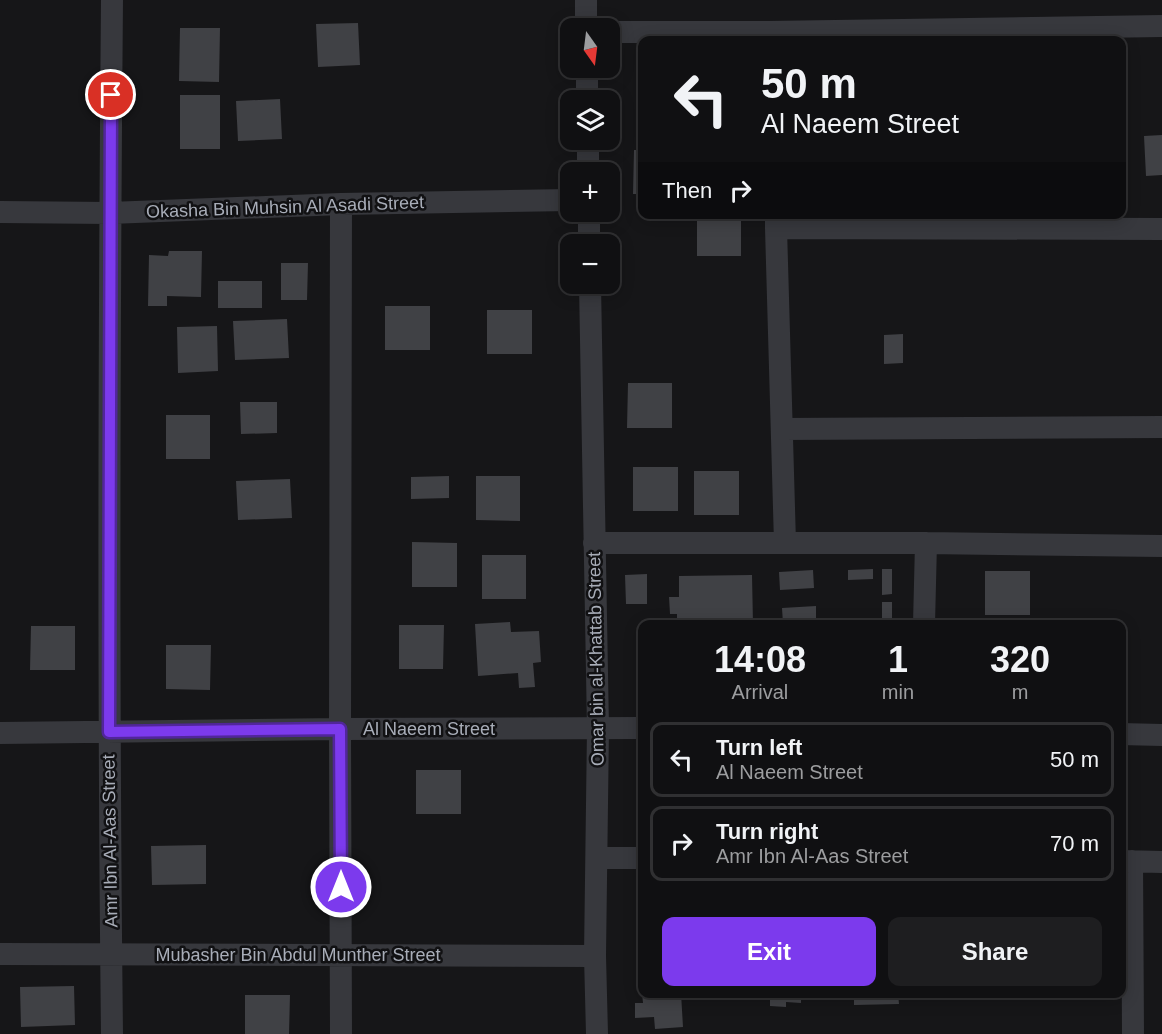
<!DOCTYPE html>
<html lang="en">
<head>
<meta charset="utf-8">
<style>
	:root { --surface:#101012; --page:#1e1e20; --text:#f1f3f6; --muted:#9c9d9f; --line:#303032; --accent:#7c3aed }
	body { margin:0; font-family:Helvetica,sans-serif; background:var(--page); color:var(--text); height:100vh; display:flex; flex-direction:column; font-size:22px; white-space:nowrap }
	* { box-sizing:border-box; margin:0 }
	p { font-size:20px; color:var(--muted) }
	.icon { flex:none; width:33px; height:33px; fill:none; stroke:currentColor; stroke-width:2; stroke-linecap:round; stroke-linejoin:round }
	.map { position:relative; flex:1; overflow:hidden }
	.sheet { position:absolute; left:638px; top:620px; width:488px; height:378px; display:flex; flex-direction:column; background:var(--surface); border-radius:12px; box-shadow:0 3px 15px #0003,0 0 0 2px var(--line) }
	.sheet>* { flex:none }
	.top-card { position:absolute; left:638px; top:36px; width:488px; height:183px; border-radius:12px; box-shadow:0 3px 15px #0003,0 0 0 2px var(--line); background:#101012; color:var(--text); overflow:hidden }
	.needle { width:39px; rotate:166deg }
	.tools { position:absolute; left:560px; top:18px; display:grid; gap:12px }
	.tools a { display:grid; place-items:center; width:60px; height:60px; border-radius:12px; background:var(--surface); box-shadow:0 3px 15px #0003,0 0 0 2px var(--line); font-size:30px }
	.pin { position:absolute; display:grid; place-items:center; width:51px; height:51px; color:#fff; margin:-26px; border:3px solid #fff; border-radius:50%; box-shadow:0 2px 6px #0007 }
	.me { position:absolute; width:66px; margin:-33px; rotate:0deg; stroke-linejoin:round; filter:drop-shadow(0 0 4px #0008) }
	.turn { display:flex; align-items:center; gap:21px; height:126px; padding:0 24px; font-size:27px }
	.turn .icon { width:78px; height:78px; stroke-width:2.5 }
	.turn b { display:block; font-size:42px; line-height:51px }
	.then { display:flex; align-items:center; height:57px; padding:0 24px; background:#0003; gap:12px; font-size:22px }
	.eta { display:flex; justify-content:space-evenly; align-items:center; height:102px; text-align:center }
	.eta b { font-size:36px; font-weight:800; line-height:42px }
	.primary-button { display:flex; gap:12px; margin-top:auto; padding:12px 24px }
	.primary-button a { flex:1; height:69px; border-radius:12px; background:var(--accent); color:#fff; font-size:24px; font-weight:800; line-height:69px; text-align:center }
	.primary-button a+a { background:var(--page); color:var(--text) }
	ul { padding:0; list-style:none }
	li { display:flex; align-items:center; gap:18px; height:75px; margin:0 12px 9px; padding:0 12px; border:3px solid var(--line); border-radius:12px }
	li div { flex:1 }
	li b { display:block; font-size:22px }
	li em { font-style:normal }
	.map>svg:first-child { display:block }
	.building { fill:#404145 }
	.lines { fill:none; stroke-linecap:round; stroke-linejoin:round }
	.minor { stroke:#37383d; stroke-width:22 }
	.route-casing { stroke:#51269a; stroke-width:15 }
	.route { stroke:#7c3aed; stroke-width:10 }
	.labels { text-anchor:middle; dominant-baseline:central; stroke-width:5; stroke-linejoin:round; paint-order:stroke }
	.street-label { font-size:18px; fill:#a8adb8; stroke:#111113 }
</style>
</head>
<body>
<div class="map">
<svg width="1162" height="1034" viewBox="0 0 1162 1034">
	<rect width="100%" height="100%" fill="#161618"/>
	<!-- building -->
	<path class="building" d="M358 23 360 65 318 67 316 24Z
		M180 28H220L219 82 179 81Z
		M180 95H220V149H180Z
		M280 99 282 139 238 141 236 101Z
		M1162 135V175L1146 176 1144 136Z
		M634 150H642V194H633Z
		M697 214H741V256H697Z
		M169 251H202L201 297 167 296V306H148L149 255 168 256Z
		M281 263H308L307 300H281Z
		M218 281H262V308H218Z
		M385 306H430V350H385Z
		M487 310H532V354H487Z
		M287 319 289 358 235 360 233 321Z
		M217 326 218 371 178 373 177 327Z
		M903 334V363L884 364V335Z
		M628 383H672V428H627Z
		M240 402H277V433L241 434Z
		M166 415H210V459H166Z
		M633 467H678V511H633Z
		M694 471H739V515H694Z
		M449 476V498L411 499V477Z
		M476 476H520V521L476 520Z
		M290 479 292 518 238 520 236 481Z
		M412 542 457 543V587H412Z
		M482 555H526V599H482Z
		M873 569V579L848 580V570Z
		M882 569H892V594L882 595Z
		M813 570 814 588 780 590 779 572Z
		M985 571H1030V615H985Z
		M647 574V604H626L625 575Z
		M752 575 753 624H677V614H670L669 597H679V576Z
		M882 602H892V624H882Z
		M816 606V624H783L782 608Z
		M510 622 511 632 539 631 541 662 533 663 535 687 519 688 518 673 478 676 475 624Z
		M399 625H444L443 669H399Z
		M31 626H75V670H30Z
		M166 645H211L210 690 166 689Z
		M416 770H461V814H416Z
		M206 845V884L152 885 151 846Z
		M74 986 75 1025 21 1027 20 987Z
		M642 993H681L683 1027 655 1029 654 1017 635 1018V1003H643Z
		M770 993H816V996H801V1003L786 1002V1007L770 1006Z
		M854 993H898L899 1004 854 1005Z
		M245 995H290L289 1034H245Z"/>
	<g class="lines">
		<!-- minor -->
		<path class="minor" d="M586 0V28
			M609 32H768L1162 26
			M587 68V100
			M588 140V172
			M341 204 340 729 341 1034
			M0 212 110 213 341 204 570 200
			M589 212V244
			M776 214V228L1162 229
			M776 228 785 543
			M590 284 598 728 595 956 597 1034
			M782 429 1162 427
			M594 543H926L1162 546
			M924 624 926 543
			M0 733 340 729 642 728
			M1120 734 1162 735
			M597 858H642
			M1120 861 1162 862
			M1132 861 1133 1034
			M0 954 595 956
			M112 1034C108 689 109 345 112 0"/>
	</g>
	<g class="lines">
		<defs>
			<path id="route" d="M111 95 109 732 340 729 341 887"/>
		</defs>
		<!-- route casing -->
		<use href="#route" class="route-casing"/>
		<!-- route -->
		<use href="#route" class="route"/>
	</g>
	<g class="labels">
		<!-- street labels -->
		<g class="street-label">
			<text transform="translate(285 207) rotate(-2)">Okasha Bin Muhsin Al Asadi Street</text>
			<text transform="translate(596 659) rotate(-91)">Omar bin al-Khattab Street</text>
			<text x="429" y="729">Al Naeem Street</text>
			<text transform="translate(110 841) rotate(-91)">Amr Ibn Al-Aas Street</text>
			<text x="298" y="955">Mubasher Bin Abdul Munther Street</text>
		</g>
	</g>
</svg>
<div class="tools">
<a><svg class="needle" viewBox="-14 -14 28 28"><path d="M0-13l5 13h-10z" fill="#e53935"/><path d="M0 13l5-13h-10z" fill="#9c9d9f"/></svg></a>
<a><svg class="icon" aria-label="layers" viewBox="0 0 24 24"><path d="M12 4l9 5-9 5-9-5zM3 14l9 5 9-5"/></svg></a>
<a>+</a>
<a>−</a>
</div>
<div class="pin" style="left:111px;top:95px;background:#d93025"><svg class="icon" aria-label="arrive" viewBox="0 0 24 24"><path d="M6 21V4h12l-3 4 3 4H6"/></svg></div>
<svg class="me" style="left:341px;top:887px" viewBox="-20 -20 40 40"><circle r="17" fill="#7c3aed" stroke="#fff" stroke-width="3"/><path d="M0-11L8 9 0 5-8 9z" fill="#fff"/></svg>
<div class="top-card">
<div class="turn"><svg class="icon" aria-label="left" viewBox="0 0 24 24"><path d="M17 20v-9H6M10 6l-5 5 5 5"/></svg><div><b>50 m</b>Al Naeem Street</div></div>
<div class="then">Then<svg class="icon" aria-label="right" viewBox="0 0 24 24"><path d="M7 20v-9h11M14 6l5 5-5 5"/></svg></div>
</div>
<section class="sheet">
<div class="eta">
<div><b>14:08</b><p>Arrival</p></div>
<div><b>1</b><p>min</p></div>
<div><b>320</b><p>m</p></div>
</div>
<ul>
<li><svg class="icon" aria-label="left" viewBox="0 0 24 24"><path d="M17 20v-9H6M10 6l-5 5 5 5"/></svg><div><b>Turn left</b><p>Al Naeem Street</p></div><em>50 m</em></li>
<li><svg class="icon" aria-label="right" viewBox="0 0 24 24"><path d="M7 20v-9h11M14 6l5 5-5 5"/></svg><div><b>Turn right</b><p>Amr Ibn Al-Aas Street</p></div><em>70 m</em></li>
</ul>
<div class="primary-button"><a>Exit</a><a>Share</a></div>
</section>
</div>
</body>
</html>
